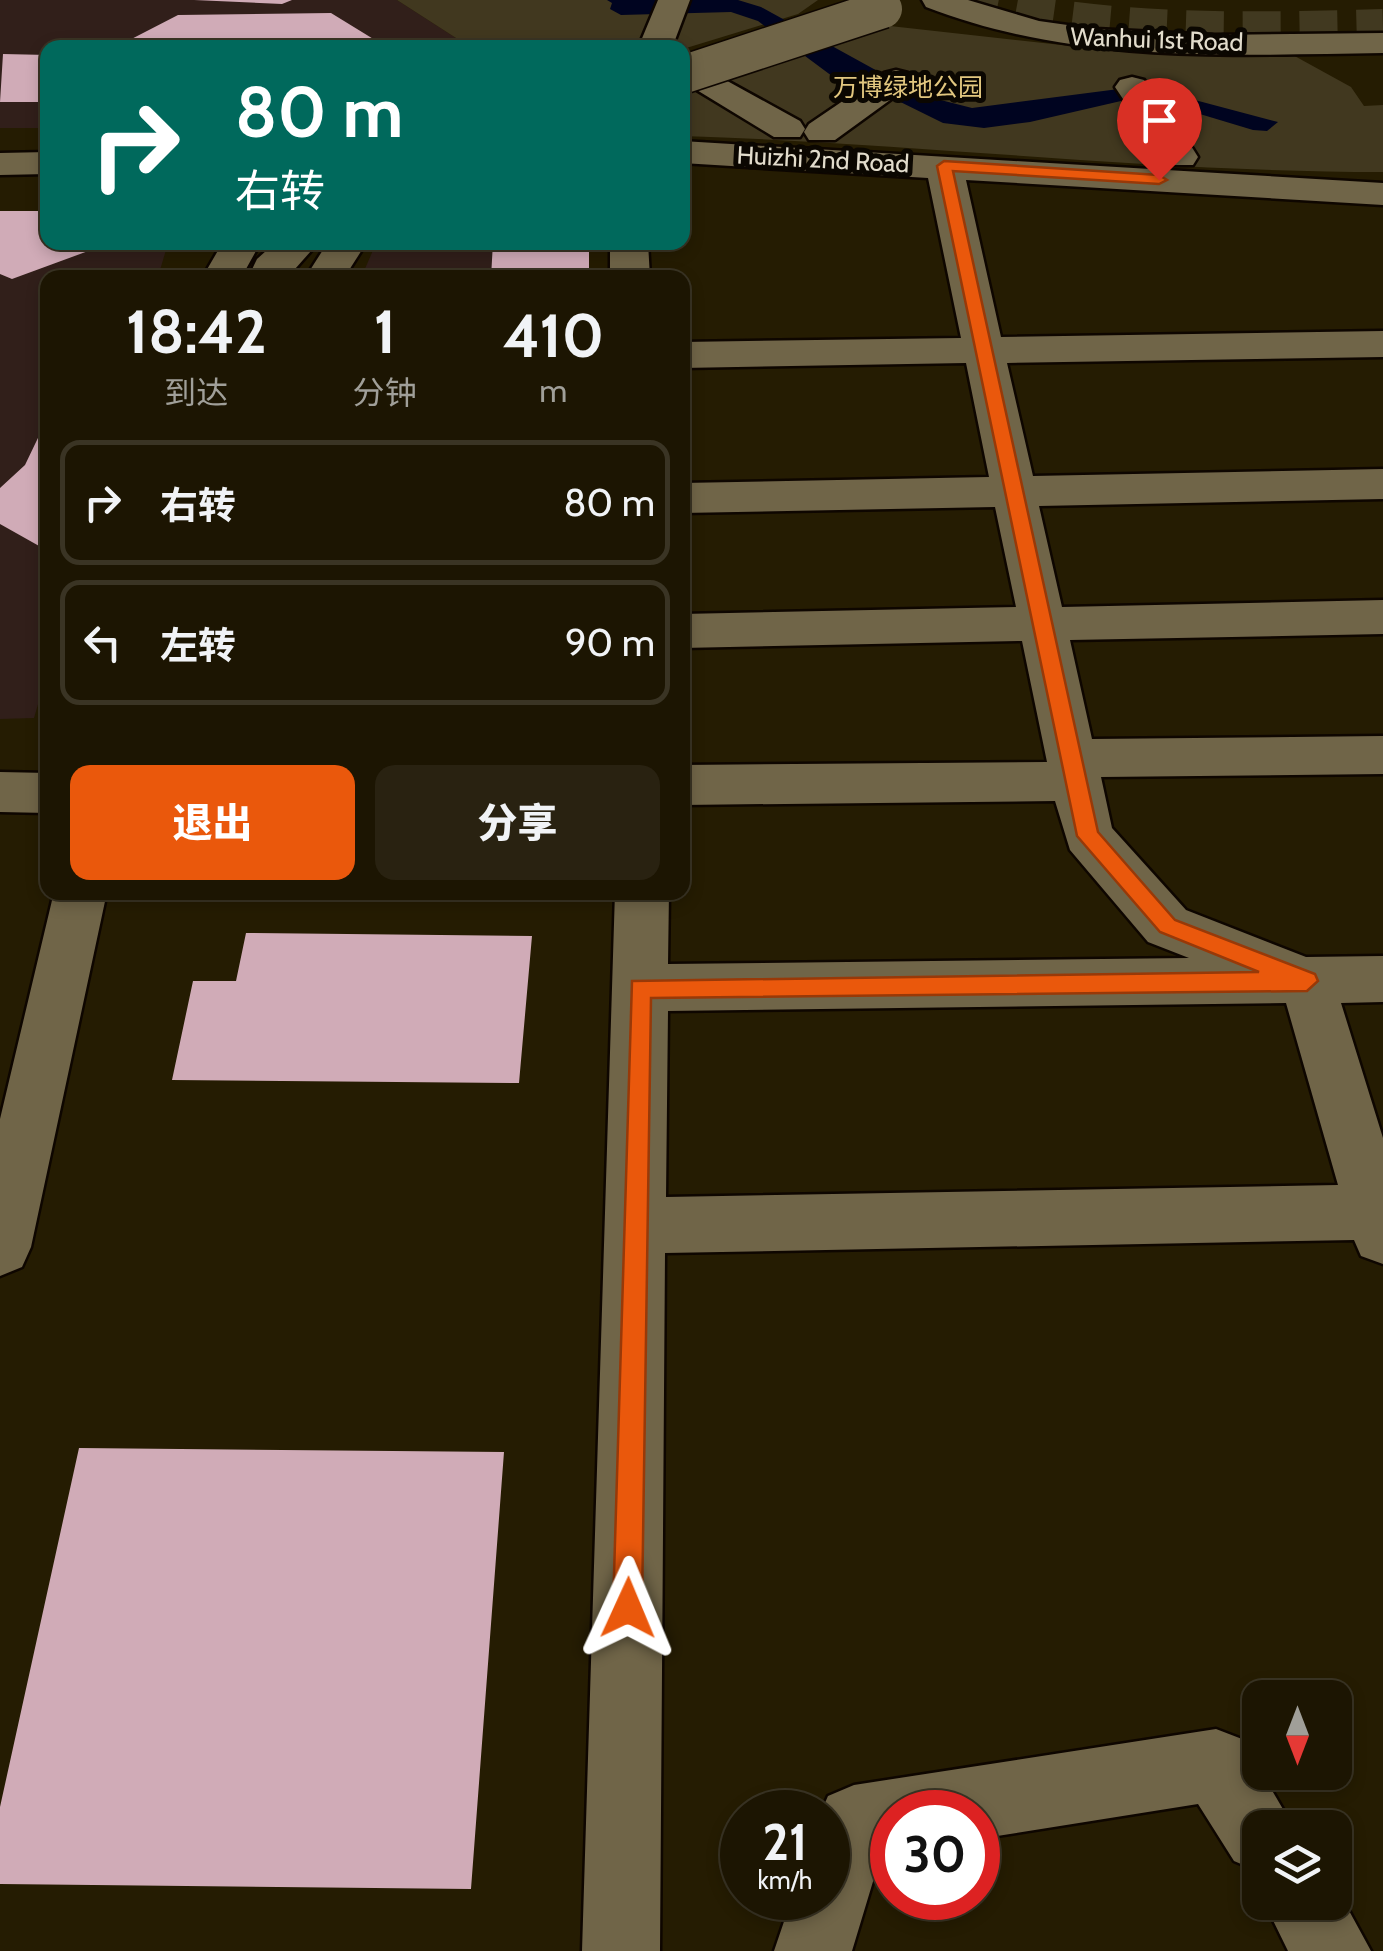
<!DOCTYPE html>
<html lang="zh">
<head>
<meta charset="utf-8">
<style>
	:root { --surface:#1c1502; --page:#292211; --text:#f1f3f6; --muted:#a09f99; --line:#3a3424; --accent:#ea580c }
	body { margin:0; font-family:Cabin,"Noto Sans SC",sans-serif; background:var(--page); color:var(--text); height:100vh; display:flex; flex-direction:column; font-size:38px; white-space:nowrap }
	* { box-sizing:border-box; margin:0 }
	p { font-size:32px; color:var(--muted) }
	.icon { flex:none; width:55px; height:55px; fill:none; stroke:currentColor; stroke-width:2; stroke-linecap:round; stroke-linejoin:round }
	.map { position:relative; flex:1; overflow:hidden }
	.panel { position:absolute; left:40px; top:270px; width:650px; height:630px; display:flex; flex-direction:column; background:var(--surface); border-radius:20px; box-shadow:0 5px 15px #0003,0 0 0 2px var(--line) }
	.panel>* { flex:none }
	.hud { position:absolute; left:40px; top:40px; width:650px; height:210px; border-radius:20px; box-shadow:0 5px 15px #0003,0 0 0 2px var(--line); background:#00695c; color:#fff; overflow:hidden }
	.needle { width:65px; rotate:180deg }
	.tools { position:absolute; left:1242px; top:1680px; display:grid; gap:20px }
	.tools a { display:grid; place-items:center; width:110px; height:110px; border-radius:20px; background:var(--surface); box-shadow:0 5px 15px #0003,0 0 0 2px var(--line); font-size:50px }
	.speed { position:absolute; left:720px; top:1790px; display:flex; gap:20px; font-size:50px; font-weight:700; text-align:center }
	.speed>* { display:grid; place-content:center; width:130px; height:130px; border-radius:50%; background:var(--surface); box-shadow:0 5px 15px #0003,0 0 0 2px var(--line); line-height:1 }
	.speed small { font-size:25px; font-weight:400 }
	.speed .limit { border:15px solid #d22; background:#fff; color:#111 }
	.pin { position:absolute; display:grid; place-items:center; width:85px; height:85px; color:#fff; margin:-102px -42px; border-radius:50% 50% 50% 0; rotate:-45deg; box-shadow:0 0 10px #0007 }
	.pin .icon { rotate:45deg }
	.me { position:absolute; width:110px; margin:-55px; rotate:1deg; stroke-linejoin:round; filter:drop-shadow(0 0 8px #0008) }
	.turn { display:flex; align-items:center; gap:35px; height:210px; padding:0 30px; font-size:45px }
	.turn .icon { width:130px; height:130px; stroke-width:2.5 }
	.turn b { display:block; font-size:70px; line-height:85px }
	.eta { display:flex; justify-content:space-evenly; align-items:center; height:170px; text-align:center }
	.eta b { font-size:60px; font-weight:800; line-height:70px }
	.button { display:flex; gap:20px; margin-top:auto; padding:20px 30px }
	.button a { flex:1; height:115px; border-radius:20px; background:var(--accent); color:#fff; font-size:40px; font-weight:800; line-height:115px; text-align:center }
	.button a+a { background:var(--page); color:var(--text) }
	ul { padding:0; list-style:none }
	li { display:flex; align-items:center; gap:30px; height:125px; margin:0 20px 15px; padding:0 10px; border:5px solid var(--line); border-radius:20px }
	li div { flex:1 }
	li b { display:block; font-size:38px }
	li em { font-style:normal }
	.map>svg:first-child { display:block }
	.commercial { fill:#311f1a }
	.green { fill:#41381f }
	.water { fill:#000420 }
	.building { fill:#d0abb7 }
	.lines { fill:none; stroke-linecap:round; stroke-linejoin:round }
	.minor-tunnel { stroke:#413920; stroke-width:38; stroke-dasharray:38 19; stroke-linecap:butt }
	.minor-casing { stroke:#0e0600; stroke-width:5 }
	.minor { fill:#706548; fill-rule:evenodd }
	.minor-bridge-casing { stroke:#0e0600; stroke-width:41; stroke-linecap:butt }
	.minor-bridge { stroke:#706548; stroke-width:38 }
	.route { fill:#ea580c; stroke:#983908; stroke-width:2.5 }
	.labels { text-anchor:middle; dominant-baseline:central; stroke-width:10; stroke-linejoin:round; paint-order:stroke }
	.far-street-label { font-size:25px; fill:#e2dccc; stroke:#0b0701 }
	.far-park-label { font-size:25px; fill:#e2c77f; stroke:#0b0701 }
</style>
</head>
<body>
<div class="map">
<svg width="1383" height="1951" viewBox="0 0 1383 1951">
	<rect width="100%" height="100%" fill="#251c02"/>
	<!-- commercial -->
	<path class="commercial" d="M0 0H397L470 47 48 48 47 128H0Z
		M0 219 48 242 168 243 158 277 48 278V670L34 718 0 719Z
		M384 243H553L551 277 361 278 374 248Z"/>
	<!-- green -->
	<path class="green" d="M397 0H818L798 14 683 49 470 47Z
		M890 26 1125 52 1291 54 1351 87 1364 106 1383 105V172C1149 172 916 143 683 136V93Z"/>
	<!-- water -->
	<path class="water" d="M607 0H738L761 7 921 95 972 108 1142 86 1278 122 1267 131 1253 130 1150 99 1121 101 1030 122 984 128 943 123 866 85 836 79 758 21 731 12 621 15 610 9 612 3Z"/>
	<!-- building -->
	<path class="building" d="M194 0H292L282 4Z
		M331 13 388 48H114L178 15Z
		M3 54 48 55V102H0Z
		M0 211H48V242L110 243 12 279 0 274Z
		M493 242H589V278H491Z
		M48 417V551L0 524V488L25 465Z
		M246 933 532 936 519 1083 172 1080 193 981H236Z
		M79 1448 504 1452 471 1889 0 1884V1807Z"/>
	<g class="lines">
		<!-- minor-tunnel -->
		<path class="minor-tunnel" d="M960 0C1100 35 1240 32 1383 28"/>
		<defs>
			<path id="minor" d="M658 0H690L672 48H638Z
				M922 0H968L1039 21 1096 29 1215 35 1383 33V53C1228 55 1073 64 926 7Z
				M682 56 800 121 805 129 800 137H774L682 81Z
				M896 70 908 73 913 80 908 87 835 140H809L804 132 809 124 884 73Z
				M1132 77 1144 80 1193 149 1198 157 1193 165H1167L1115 87 1120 80Z
				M682 141 1383 183V205L966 180 1001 337 1383 331V357L1007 363 1033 476 1383 469V499L1039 506 1062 607 1383 600V634L1070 640 1092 739 1383 736V774L1101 777 1112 828 1186 910 1306 957 1383 956V1002L1341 1003 1383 1138V1264L1361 1256 1354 1240 665 1253 660 1951H582L615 892H669L668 964 1189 958 1148 942 1070 850 1055 801 682 805V765L1047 762 1022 641 682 648V614L1016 607 995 507 682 513V483L989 477 966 363 682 368V342L961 338 928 178 682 163ZM1286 1003 1338 1185 666 1197 668 1011Z
				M48 152V174L0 175V153Z
				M223 242H261L241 278H202Z
				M276 242H319L287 278H248L257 259Z
				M328 242H367L344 278H305Z
				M610 242H648L650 278H610Z
				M0 772 48 773V813L0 812Z
				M54 892H107L31 1247 22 1267 0 1276V1119Z
				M1216 1729 1242 1739 1294 1828H1260V1872L1234 1861 1198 1804 978 1839V1812H892V1853L881 1855 852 1951H774L792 1898H828V1812H821L828 1796 854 1785Z
				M1335 1885 1371 1951H1288L1264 1902H1335Z"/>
		</defs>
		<!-- minor casing -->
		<use href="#minor" class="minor-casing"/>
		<!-- minor -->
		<use href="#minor" class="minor"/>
		<defs>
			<path id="minor-bridge" d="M682 75 883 9"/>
		</defs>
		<!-- minor-bridge casing -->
		<use href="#minor-bridge" class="minor-bridge-casing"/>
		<!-- minor-bridge -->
		<use href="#minor-bridge" class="minor-bridge"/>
	</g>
	<!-- route -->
	<path class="route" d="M944 161 1159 175 1167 180 1159 184 953 171 1098 832 1175 920 1315 974 1318 981 1307 991 651 998 642 1608 638 1618 628 1622 618 1618 613 1608 632 981 1259 972 1160 932 1077 836 937 166Z"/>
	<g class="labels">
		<!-- far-street labels -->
		<g class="far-street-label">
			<text transform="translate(1157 39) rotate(2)">Wanhui 1st Road</text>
			<text transform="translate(823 159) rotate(3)">Huizhi 2nd Road</text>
		</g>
		<!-- far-park labels -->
		<g class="far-park-label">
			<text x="908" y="87">万博绿地公园</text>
		</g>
	</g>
</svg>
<div class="tools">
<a><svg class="needle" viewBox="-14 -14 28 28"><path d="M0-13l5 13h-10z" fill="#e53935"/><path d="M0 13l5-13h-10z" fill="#a09f99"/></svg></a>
<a><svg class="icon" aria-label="layers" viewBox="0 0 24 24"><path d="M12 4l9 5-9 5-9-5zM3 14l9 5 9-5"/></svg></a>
</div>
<div class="speed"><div>21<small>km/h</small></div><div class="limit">30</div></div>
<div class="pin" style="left:1159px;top:180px;background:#d93025"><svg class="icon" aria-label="arrive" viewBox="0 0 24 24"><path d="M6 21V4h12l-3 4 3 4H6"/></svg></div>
<svg class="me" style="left:628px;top:1608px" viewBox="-20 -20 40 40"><path d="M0-17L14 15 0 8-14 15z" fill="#ea580c" stroke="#fff" stroke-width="4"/></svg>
<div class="hud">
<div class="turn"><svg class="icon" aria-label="right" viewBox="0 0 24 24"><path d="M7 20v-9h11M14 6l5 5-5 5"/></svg><div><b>80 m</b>右转</div></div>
</div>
<section class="panel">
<div class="eta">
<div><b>18:42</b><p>到达</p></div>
<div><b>1</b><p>分钟</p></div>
<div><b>410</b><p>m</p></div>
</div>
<ul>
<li><svg class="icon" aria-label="right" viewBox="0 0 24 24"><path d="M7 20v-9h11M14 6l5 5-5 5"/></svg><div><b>右转</b></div><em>80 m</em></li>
<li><svg class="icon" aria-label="left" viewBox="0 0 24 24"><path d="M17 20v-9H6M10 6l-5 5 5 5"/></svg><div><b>左转</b></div><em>90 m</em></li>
</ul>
<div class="button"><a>退出</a><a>分享</a></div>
</section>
</div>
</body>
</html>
